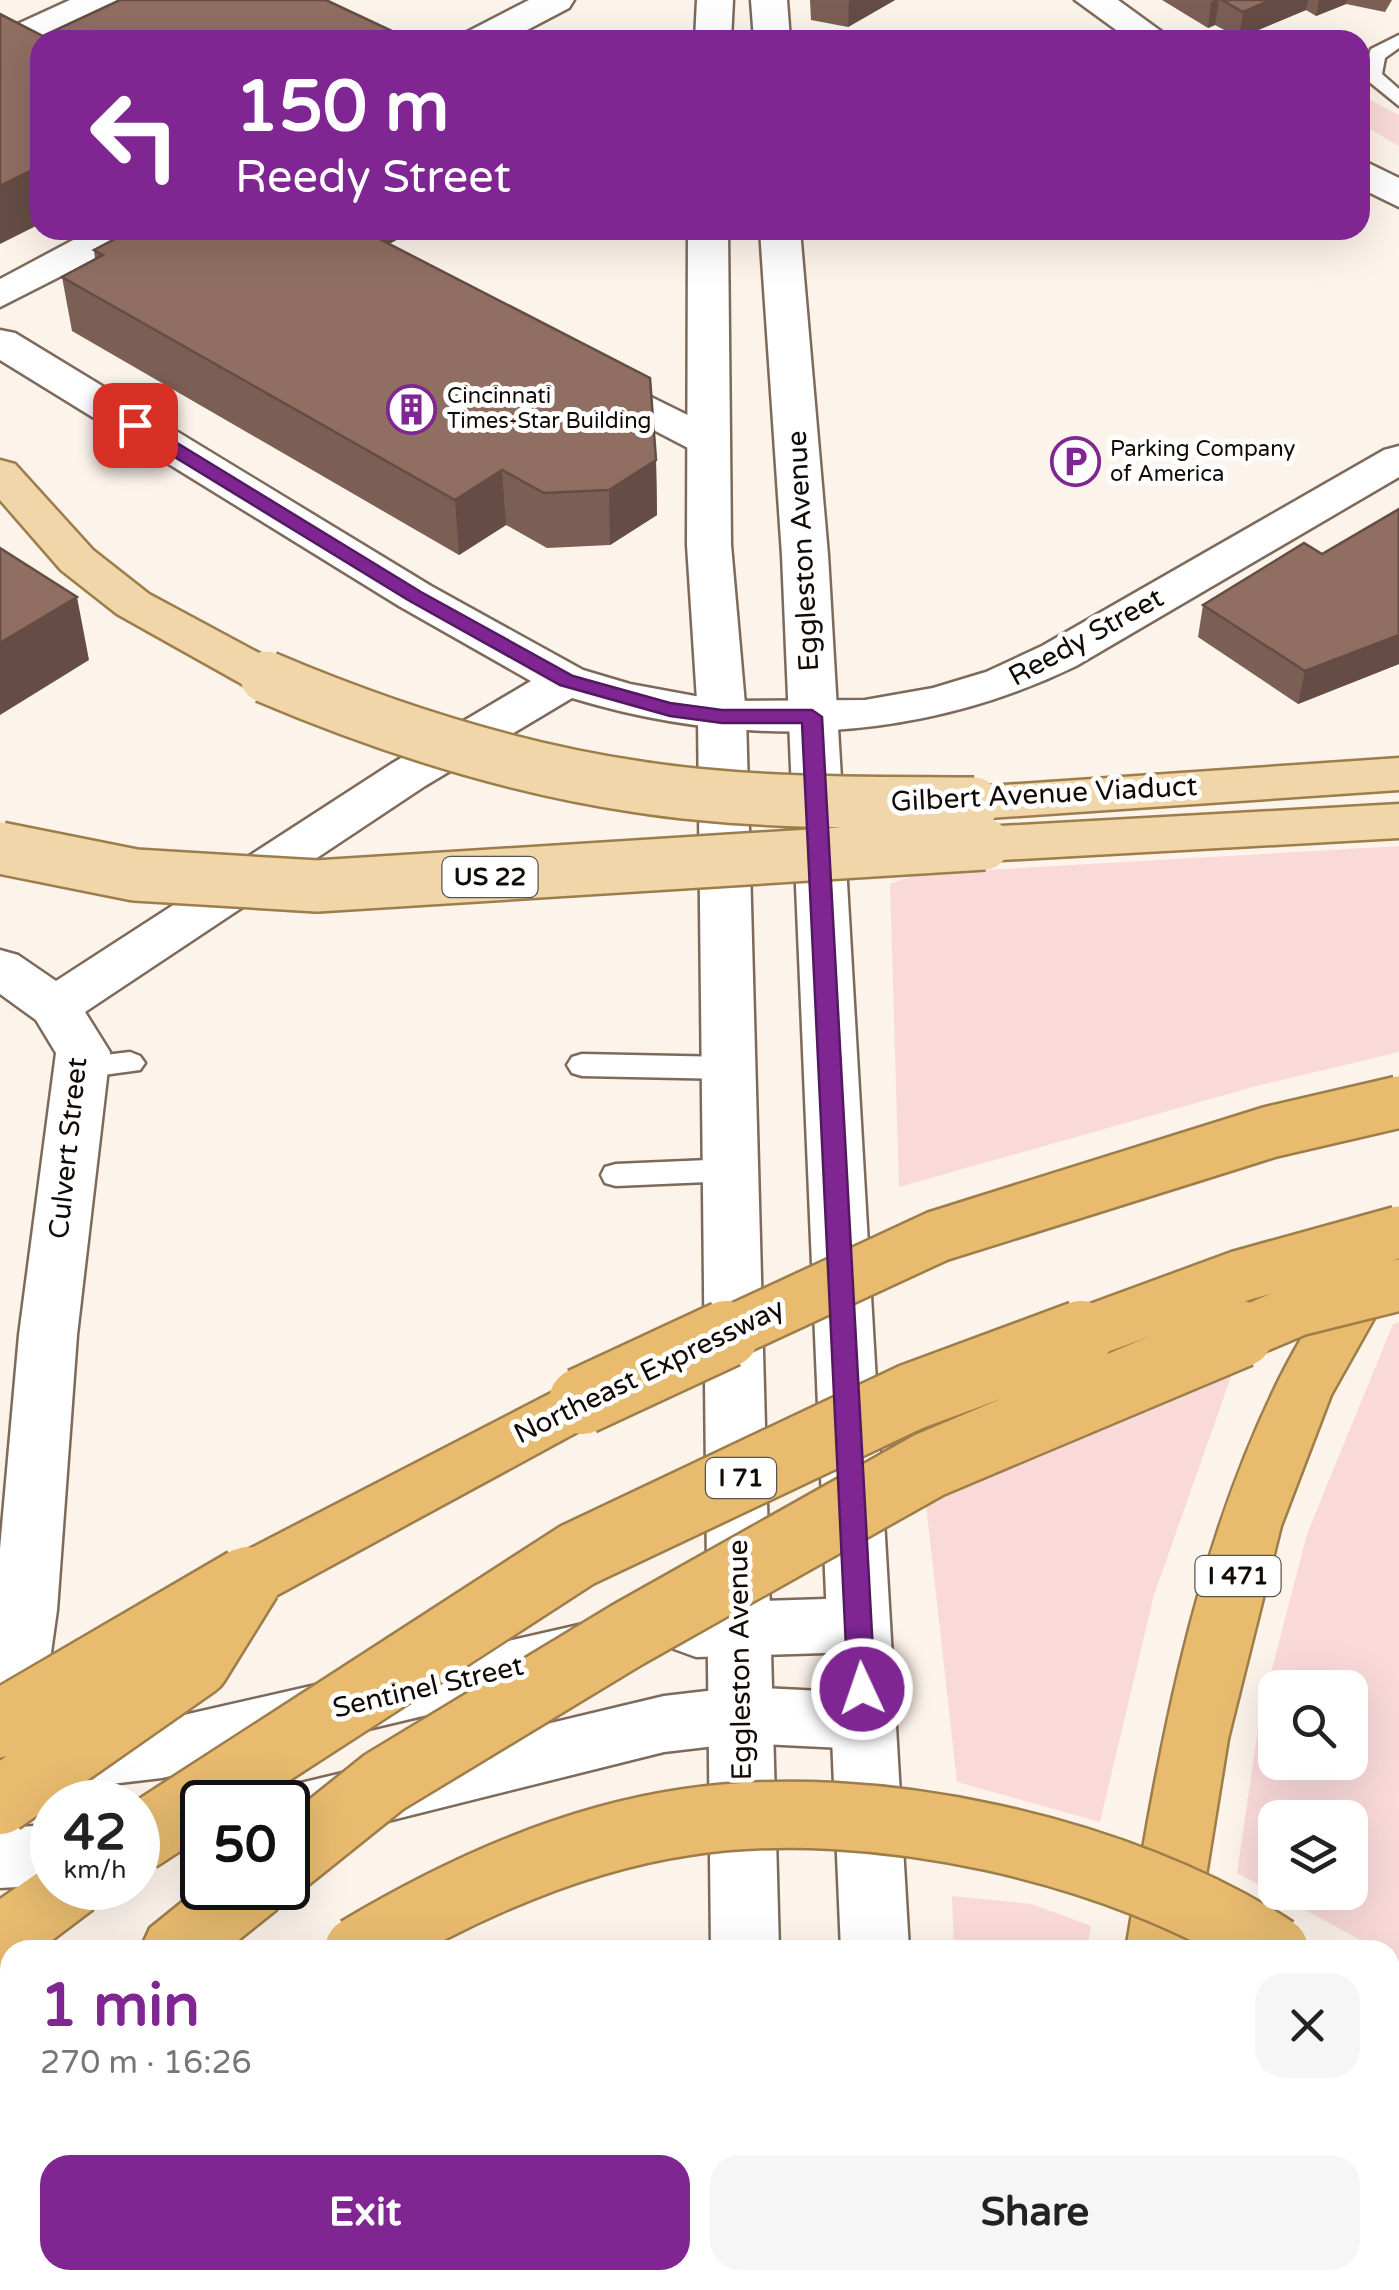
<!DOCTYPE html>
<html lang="en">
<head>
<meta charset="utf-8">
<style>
	:root { --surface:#fff; --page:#f6f6f6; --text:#222; --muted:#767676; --accent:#7f2693 }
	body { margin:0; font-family:"Varela Round",sans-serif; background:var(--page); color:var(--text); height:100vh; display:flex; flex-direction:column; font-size:38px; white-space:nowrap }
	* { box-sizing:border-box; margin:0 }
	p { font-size:32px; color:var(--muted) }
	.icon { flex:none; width:55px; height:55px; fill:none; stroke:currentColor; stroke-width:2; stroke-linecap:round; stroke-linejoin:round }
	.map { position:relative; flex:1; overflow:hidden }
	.sheet { position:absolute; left:0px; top:1940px; width:1400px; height:350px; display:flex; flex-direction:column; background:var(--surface); border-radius:30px 30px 0 0; box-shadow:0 10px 40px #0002 }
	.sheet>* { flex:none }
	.guide { position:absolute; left:30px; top:30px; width:1340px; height:210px; border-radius:30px; box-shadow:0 10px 40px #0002; background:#7f2693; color:#fff; overflow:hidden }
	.tools { position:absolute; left:1258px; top:1670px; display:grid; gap:20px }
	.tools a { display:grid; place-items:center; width:110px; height:110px; border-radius:20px; background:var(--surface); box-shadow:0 10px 40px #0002; font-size:50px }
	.speed { position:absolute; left:30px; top:1780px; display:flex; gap:20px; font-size:50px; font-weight:700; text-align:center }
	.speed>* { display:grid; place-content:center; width:130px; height:130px; border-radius:50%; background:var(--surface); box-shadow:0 10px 40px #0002; line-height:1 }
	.speed small { font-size:25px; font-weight:400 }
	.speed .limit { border:5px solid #111; border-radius:15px; background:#fff; color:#111 }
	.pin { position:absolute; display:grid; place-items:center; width:85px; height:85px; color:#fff; margin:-42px; border-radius:20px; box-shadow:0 5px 15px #0006 }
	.me { position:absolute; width:110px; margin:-55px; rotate:357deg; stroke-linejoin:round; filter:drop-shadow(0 0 8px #0008) }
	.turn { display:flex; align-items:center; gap:35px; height:210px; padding:0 40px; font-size:45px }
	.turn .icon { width:130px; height:130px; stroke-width:2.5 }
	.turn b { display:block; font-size:70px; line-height:85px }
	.round { display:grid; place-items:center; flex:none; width:105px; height:105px; border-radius:30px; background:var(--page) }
	.head { display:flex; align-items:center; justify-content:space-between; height:170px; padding:0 40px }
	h1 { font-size:60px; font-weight:800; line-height:75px; color:var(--accent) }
	.cta { display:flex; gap:20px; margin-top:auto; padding:20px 40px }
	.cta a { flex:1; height:115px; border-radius:30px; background:var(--accent); color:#fff; font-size:40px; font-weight:800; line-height:115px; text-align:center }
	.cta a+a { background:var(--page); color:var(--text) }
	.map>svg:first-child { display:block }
	.green { fill:#f9dad9; fill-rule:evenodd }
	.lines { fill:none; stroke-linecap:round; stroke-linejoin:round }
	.service-casing { stroke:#7e6a5a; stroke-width:5 }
	.minor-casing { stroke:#7e6a5a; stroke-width:5 }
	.secondary-casing { stroke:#7e6a5a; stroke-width:5 }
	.primary-casing { stroke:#9d7d4a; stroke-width:5 }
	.motorway-casing { stroke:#9d7d4a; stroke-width:5 }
	.service { fill:#fff; fill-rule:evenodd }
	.minor { fill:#fff; fill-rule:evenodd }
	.secondary { fill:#fff; fill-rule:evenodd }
	.primary { fill:#f1d6a9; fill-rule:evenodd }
	.motorway { fill:#e8bb6f; fill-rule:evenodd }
	.primary-bridge-casing { stroke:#9d7d4a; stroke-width:56; stroke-linecap:butt }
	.motorway-bridge-far1-casing { stroke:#9d7d4a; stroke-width:56; stroke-linecap:butt }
	.motorway-bridge-casing { stroke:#9d7d4a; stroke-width:71; stroke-linecap:butt }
	.primary-bridge { stroke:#f1d6a9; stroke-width:51 }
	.motorway-bridge-far1 { stroke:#e8bb6f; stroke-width:51 }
	.motorway-bridge { stroke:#e8bb6f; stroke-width:66 }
	.wall { fill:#7c5f54 }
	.shaded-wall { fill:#654d45 }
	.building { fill:#906e62; stroke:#654d45; stroke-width:2.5 }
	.route { fill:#7f2693; stroke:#531960; stroke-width:2.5 }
	.labels { text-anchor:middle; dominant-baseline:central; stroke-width:10; stroke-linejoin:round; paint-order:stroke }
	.far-poi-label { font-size:22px; fill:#110a05; stroke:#fff; text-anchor:start }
	.shield { fill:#fff; stroke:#585450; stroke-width:2.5 }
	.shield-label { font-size:25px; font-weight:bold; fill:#110a05 }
	.street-label { font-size:28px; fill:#110a05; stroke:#fff }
</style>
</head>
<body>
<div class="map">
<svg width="1399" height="2290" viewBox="0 0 1399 2290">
	<rect width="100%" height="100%" fill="#fcf3eb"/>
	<!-- green -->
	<path class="green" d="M1360 95 1399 115V146L1360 123Z
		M1399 846V1052L1256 1086 899 1187 890 884 918 874Z
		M1399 1322V1968L1390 1960V1950H1379L1237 1873 1260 1715 1307 1534 1393 1324ZM1275 1688H1350V1762H1275ZM1275 1818H1350V1892H1275Z
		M1232 1374 1154 1595 1100 1822 957 1782 926 1504Z
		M952 1896 1032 1904 1091 1926 1087 1950H954Z"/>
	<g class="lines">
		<defs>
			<path id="service" d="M1399 35V48L1385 58 1382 74 1399 89V106L1362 76 1371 49Z
				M130 1052 140 1056 145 1063 140 1070 81 1078 71 1075 66 1067 71 1059Z
				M582 1054 729 1057 739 1060 744 1068 739 1076 729 1079 582 1076 572 1073 567 1065 572 1057Z
				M731 1159 742 1162 746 1170 742 1178 731 1181 616 1186 605 1183 601 1175 605 1167 616 1164Z"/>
			<path id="minor" d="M70 0H117L112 8 0 57V32Z
				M1075 0H1118L1173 40H1130Z
				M1360 159 1399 178V207L1360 188Z
				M0 330 15 333 431 586 583 670 630 684 722 701 865 700 933 688 986 672 1042 646 1384 450 1399 446V477L1076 666C916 744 740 749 572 698L425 786 85 1012 110 1052 77 1335 57 1610 39 1738 162 1720 583 1624 605 1632 615 1651 605 1670 583 1678 162 1778 51 1791 30 1783 23 1798 0 1806V1549L19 1335 56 1053 36 1020 0 994V950L18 955 56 981 391 764 531 681 399 606 0 360Z
				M584 364 722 432 729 441 722 450 707 454 692 450 569 386 563 377 569 368Z
				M858 1598 880 1606 890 1625 880 1644 858 1652 696 1657 674 1649 664 1630 674 1611 696 1603Z
				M741 1687 863 1693 886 1701 895 1721 886 1741 863 1749 741 1743 664 1752 288 1846V1802H261L265 1795 288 1786 664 1696Z
				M52 1825V1885L0 1888V1828Z"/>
			<path id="secondary" d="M529 0H574L569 8 508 40H462L467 32Z
				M697 0H733L731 40H695Z
				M751 0H787L790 40H754Z
				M92 230H142L136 238 0 307V279Z
				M688 230H728L731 545 746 716 779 1950H711L698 716 687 545Z
				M760 230H800L828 555 909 1950H841L782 555Z
				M0 2015 10 2016V2082L0 2081Z
				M714 2280H788V2290H714Z
				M855 2280H929V2290H855Z
				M1246 2280H1335L1339 2290H1250Z"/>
			<path id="primary" d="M0 460 15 464 93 550 149 594 283 666 290 677 283 688 266 692 249 688 117 614 61 570 0 500Z
				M1399 758V790L974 819 957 815 949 803 957 791 974 787Z
				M1399 804V838L984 861 966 856 959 844 966 832 984 827Z"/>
			<path id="motorway" d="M1377 1240 1397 1247 1399 1274 1331 1395 1281 1526 1228 1739 1194 1950H1126C1157 1760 1190 1566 1273 1392 1297 1341 1328 1295 1357 1247Z
				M582 1377 603 1384 612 1401 603 1418 270 1599 248 1606 226 1599 217 1580 226 1561Z
				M52 1863V1888H101L92 1910 39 1950H10V1967L0 1971V1899Z
				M202 1886 286 1888 276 1910 226 1950H140L150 1928Z
				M1390 1995 1399 1999V2069L1390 2066Z
				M10 2058V2133L0 2137V2062Z
				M10 2235V2280H44L39 2290H0V2239Z
				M1113 2280H1187V2290H1113Z"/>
		</defs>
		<!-- service casing -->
		<use href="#service" class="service-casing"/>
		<!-- minor casing -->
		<use href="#minor" class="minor-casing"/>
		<!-- secondary casing -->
		<use href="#secondary" class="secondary-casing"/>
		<!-- primary casing -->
		<use href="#primary" class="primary-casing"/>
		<!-- motorway casing -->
		<use href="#motorway" class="motorway-casing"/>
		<!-- service -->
		<use href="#service" class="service"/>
		<!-- minor -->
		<use href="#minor" class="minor"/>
		<!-- secondary -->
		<use href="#secondary" class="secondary"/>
		<!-- primary -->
		<use href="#primary" class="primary"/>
		<!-- motorway -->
		<use href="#motorway" class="motorway"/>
		<defs>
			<path id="primary-bridge" d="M266 677C386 728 510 768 639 787 749 804 862 802 974 803
				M0 848 135 875 317 886 984 844"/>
			<path id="motorway-bridge-far1" d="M720 1337 938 1236 1270 1132 1399 1102
				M1074 1337 1240 1276 1399 1232
				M1234 1337 1298 1310 1399 1285"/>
			<path id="motorway-bridge" d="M582 1401 726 1334
				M0 1724 245 1581
				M0 1801 196 1664 248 1580
				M138 1839 577 1555 911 1397 1081 1334
				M288 1859 384 1782 627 1635 929 1465 1240 1334
				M358 1950C459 1890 570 1839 687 1822 870 1794 1121 1849 1275 1950"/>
		</defs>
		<!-- primary-bridge casing -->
		<use href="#primary-bridge" class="primary-bridge-casing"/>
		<!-- motorway-bridge-far1 casing -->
		<use href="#motorway-bridge-far1" class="motorway-bridge-far1-casing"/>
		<!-- motorway-bridge casing -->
		<use href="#motorway-bridge" class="motorway-bridge-casing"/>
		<!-- primary-bridge -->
		<use href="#primary-bridge" class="primary-bridge"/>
		<!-- motorway-bridge-far1 -->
		<use href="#motorway-bridge-far1" class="motorway-bridge-far1"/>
		<!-- motorway-bridge -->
		<use href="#motorway-bridge" class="motorway-bridge"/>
	</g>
	<!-- wall -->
	<path class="wall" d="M810 0H895L848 27 811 20Z
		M1162 0H1392L1385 12 1346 4 1316 16 1306 10 1239 38 1215 25 1208 28Z
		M132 230H414L389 244 656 460 657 515 610 545 547 548 506 525 459 555 72 331 62 277 95 259 94 250Z
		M1399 509V664L1298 704 1198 637 1203 605 1322 554Z"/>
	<!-- shaded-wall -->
	<path class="shaded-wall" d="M849 0H895L848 27Z
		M1215 0H1219L1215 25 1208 28 1211 2Z
		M1271 0H1308L1306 10 1239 38 1243 12Z
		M1319 0H1347L1346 4 1316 16Z
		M40 166V224L0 244V186Z
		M377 230H414L379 250Z
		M656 460 657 515 610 545 609 490Z
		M502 470 506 525 459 555 455 500Z
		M77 597 89 660 0 715V643Z
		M1399 635V664L1298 704 1305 671Z"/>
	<!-- building -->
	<path class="building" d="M120 0H326L411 40H40V166L0 186V14L43 36Z
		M1222 0H1271L1243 12Z
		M466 35 477 40H457Z
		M132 230H362L650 378 656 460 609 490 544 493 502 470 455 500 62 277 103 255 94 250Z
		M1399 509V635L1305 671 1203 605 1304 543 1322 554Z
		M0 548 77 597 0 643Z"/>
	<!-- route -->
	<path class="route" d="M129 421H141L421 592 573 676 670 703 722 710H812L822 717 875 1689 871 1697H852L848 1689 802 723H722L670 716 560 685 408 600 129 429Z"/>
	<!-- icons -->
	<defs>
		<symbol id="building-ring" viewBox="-11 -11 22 22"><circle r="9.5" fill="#fff" stroke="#7f2693" stroke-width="1.5"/><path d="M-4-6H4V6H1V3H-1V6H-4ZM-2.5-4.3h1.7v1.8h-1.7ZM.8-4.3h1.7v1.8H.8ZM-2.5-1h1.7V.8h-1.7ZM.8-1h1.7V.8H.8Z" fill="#7f2693"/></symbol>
		<symbol id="parking-ring" viewBox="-11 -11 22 22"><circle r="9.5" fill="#fff" stroke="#7f2693" stroke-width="1.5"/><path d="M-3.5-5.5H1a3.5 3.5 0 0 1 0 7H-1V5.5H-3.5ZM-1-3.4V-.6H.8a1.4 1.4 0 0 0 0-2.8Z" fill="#7f2693"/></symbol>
	</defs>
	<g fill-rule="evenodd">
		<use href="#building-ring" x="384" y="382" width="55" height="55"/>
		<use href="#parking-ring" x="1048" y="434" width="55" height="55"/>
	</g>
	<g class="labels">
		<!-- far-poi labels -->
		<g class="far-poi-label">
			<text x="447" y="396">Cincinnati<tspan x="447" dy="25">Times-Star Building</tspan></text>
			<text x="1110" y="449">Parking Company<tspan x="1110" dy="25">of America</tspan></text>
		</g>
		<!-- shield labels -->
		<g class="shield">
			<rect x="442.5" y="857" width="95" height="40" rx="8"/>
			<rect x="706" y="1458" width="70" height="40" rx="8"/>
			<rect x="1195.5" y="1556" width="85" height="40" rx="8"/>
		</g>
		<g class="shield-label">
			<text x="490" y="877">US 22</text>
			<text x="741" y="1478">I 71</text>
			<text x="1238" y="1576">I 471</text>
		</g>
		<!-- street labels -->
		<g class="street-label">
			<text transform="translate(803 551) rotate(-93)">Eggleston Avenue</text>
			<text transform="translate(1086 637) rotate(-29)">Reedy Street</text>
			<text transform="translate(1044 794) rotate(-3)">Gilbert Avenue Viaduct</text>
			<text transform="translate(68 1148) rotate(-84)">Culvert Street</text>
			<text transform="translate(649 1371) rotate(-26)">Northeast Expressway</text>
			<text transform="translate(740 1660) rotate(-91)">Eggleston Avenue</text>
			<text transform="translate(428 1687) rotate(-13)">Sentinel Street</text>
		</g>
	</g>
</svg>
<div class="tools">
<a><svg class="icon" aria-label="search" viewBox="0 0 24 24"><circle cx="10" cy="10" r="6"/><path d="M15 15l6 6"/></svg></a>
<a><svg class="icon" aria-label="layers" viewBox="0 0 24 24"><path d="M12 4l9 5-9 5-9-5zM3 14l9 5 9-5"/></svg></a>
</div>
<div class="speed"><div>42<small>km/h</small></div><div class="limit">50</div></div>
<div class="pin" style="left:135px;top:425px;background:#d93025"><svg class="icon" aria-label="arrive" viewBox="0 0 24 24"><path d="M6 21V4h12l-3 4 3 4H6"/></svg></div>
<svg class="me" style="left:862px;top:1689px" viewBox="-20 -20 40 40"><circle r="17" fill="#7f2693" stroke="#fff" stroke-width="3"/><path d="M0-11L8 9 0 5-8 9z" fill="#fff"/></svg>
<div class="guide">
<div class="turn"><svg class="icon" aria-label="left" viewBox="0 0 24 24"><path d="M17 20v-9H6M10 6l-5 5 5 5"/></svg><div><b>150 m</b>Reedy Street</div></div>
</div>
<section class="sheet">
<div class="head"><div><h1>1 min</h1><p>270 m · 16:26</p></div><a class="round"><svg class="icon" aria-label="close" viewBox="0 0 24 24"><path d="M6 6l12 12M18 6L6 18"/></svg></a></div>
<div class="cta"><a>Exit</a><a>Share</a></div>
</section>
</div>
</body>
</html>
